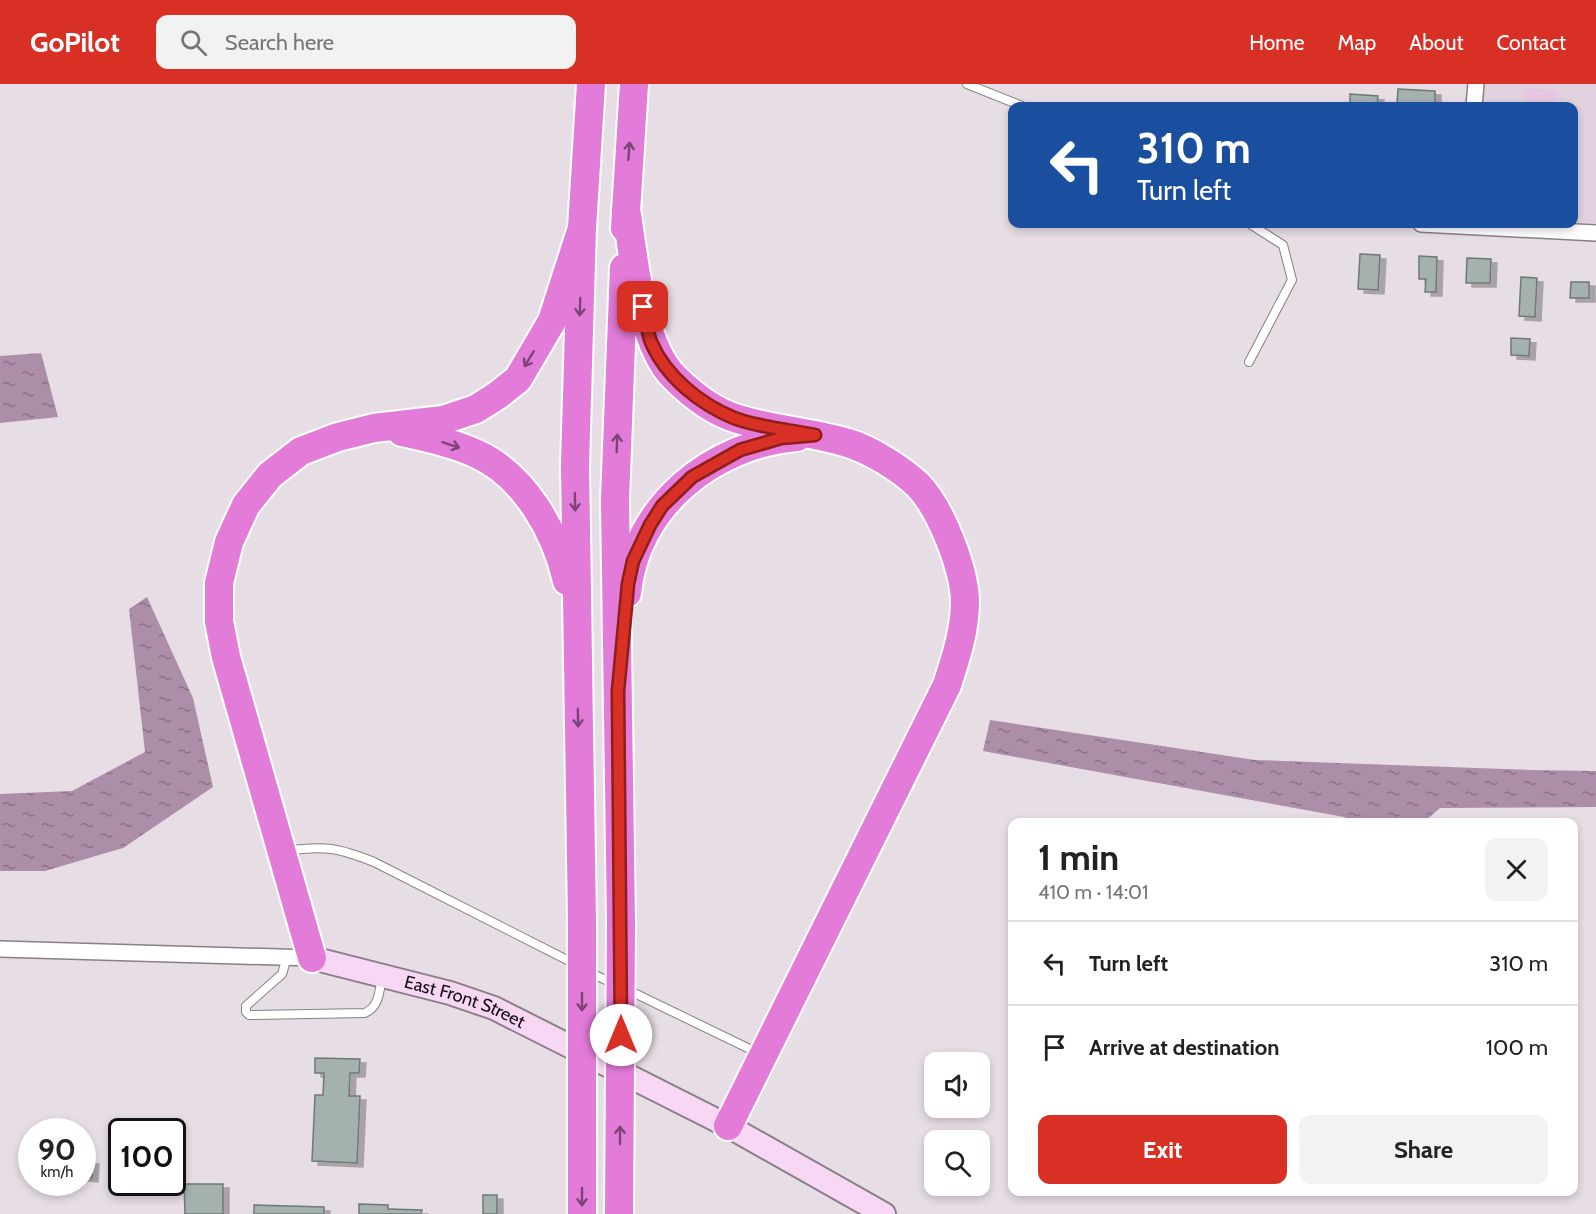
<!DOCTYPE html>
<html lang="en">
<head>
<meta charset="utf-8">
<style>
	:root { --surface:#fff; --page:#f2f2f2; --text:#222; --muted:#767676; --line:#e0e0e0; --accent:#d93025 }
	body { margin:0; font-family:Cabin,sans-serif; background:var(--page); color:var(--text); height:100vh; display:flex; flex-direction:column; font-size:22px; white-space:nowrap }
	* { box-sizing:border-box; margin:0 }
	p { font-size:20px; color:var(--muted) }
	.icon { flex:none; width:33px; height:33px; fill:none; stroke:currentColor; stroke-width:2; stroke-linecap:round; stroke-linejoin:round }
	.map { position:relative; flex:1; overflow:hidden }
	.sheet { position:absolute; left:1008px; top:734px; width:570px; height:378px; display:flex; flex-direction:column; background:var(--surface); border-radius:12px; box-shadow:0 3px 9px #0003 }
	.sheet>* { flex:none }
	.banner { position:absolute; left:1008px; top:18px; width:570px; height:126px; border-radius:12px; box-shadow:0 3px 9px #0003; background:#1a4fa0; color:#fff; overflow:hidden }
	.buttons { position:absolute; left:924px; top:968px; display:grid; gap:12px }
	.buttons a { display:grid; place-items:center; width:66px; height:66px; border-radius:12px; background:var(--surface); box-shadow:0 3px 9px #0003; font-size:30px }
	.speed { position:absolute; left:18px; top:1034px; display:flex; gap:12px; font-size:30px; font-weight:700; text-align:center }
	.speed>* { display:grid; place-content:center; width:78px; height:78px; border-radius:50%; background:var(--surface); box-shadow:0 3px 9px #0003; line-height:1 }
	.speed small { font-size:15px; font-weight:400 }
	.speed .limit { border:3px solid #111; border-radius:9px; background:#fff; color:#111 }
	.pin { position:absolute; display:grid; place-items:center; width:51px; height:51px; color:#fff; margin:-26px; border-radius:12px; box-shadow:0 3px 9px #0006 }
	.me { position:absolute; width:66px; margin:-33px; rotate:0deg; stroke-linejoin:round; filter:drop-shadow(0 0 4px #0008) }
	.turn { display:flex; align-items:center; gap:21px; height:126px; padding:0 30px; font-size:27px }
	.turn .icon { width:78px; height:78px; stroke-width:2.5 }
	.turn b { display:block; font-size:42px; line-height:51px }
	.round { display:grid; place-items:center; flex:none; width:63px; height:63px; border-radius:12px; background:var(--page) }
	.head { display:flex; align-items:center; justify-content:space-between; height:102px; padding:0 30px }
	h1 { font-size:36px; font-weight:700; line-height:45px }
	.action { display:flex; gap:12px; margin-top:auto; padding:12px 30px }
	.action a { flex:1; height:69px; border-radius:12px; background:var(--accent); color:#fff; font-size:24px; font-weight:700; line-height:69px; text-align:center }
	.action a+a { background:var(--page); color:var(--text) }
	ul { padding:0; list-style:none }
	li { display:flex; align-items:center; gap:18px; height:84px; padding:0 30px; border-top:2px solid var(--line) }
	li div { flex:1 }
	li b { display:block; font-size:22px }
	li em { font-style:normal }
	header { display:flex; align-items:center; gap:36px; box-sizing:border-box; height:84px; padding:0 30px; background:var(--accent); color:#fff }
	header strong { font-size:28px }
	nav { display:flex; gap:33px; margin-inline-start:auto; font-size:21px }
	.search { width:420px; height:54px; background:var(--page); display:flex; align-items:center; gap:15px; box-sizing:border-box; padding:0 21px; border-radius:12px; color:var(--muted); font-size:22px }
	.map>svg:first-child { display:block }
	.built { fill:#e2d2e0 }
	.park { fill:#e6c7e1 }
	.water { fill:url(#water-ripples) }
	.building { fill:#a4b1ae; stroke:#6d7a77; stroke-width:1.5; filter:url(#shadow) }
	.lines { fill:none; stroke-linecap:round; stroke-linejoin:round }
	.lane-casing { stroke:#887f87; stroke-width:10 }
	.street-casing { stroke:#887f87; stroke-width:18 }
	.secondary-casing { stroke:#887f87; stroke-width:26 }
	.highway-casing { stroke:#fff; stroke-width:32 }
	.lane { stroke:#fff; stroke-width:8 }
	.street { stroke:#fff; stroke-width:15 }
	.secondary { stroke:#f7d7f3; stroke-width:22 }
	.highway { stroke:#e37bd8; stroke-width:28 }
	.highway-bridge-casing { stroke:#fff; stroke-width:32; stroke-linecap:butt }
	.highway-bridge { stroke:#e37bd8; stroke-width:28 }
	.oneway { stroke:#7a4474 }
	.route-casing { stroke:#8d1f18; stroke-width:15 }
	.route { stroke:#d93025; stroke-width:10 }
	.labels { text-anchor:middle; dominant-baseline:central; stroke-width:4.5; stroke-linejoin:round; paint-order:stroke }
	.street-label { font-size:18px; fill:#120e11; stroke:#f4eaf3 }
</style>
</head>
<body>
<header>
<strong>GoPilot</strong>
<div class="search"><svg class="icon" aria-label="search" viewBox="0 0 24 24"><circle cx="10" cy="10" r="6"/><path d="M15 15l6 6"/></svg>Search here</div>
<nav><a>Home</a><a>Map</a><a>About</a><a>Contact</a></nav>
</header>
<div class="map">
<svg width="1596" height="1130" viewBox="0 0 1596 1130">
	<defs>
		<pattern id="water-ripples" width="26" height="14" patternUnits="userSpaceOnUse" patternTransform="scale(1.5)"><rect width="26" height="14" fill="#ad8ea8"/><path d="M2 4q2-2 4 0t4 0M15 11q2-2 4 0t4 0" fill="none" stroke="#8b7287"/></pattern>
		<filter id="shadow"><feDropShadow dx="6" dy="4" stdDeviation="0" flood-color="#0004"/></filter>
	</defs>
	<rect width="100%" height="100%" fill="#e7dde5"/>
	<!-- built -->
	<path class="built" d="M1484 0H1596V139L1574 138V22H1483Z"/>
	<!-- park -->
	<path class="park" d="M1525 4 1559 6 1558 22H1524Z"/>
	<!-- water -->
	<path class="water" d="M41 269 58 333 0 339V272Z
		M147 513 193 614 213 703 123 764 45 787H0V710L72 707 145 668 129 525Z
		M990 636 1255 676 1530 686 1596 687V723L1440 724 1424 738H1355L1344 733 983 667Z"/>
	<!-- building -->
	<path class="building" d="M1398 5 1435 7V22L1397 21Z
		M1350 10 1378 12 1377 22H1350Z
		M1360 170 1380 171 1378 206 1358 205Z
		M1419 172 1437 173 1436 208H1425L1426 195H1419Z
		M1467 174 1491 175 1490 199H1466Z
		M1521 193 1537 194 1535 233 1519 232Z
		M1571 198H1589V214H1570Z
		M1511 254 1530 255 1529 272 1511 271Z
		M315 974 360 975 359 989H350L349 1012H360L357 1079 312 1077 315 1011H323L324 989H315Z
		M82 1075 93 1076 92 1094 82 1093Z
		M184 1100H223V1130H185Z
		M483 1111H497V1130H483Z
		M359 1120 388 1121V1125L422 1126 421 1130H359Z
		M254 1121 324 1123V1130H254Z"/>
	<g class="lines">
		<defs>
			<path id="lane" d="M967 0 1022 22
				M1249 278 1292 196 1283 161 1250 140
				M286 767C325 761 339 764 374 778L577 881
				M287 873 282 890 246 922V928L249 931 365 929C380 922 379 907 382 893
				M587 887 614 900
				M628 906 758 969"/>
			<path id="street" d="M1474 22 1476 0
				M1421 140 1596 149
				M0 865 312 874"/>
			<g id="secondary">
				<path id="s1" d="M312 874 450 909 494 924 728 1042 884 1130"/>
			</g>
			<path id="highway" d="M626 125C634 172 640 259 674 293 691 310 714 328 738 335 774 346 812 348 848 359 871 366 901 385 918 401 941 425 964 484 965 517 965 547 956 573 947 601L728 1042
				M625 144 634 0
				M402 348C428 354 453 359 477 370 525 392 556 448 567 497
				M627 509C635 422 713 360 797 353
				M582 838 575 381 582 144 591 0
				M621 839 615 415 624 184
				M312 874 226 573 219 537V499L229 458 246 421 270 391 301 367 338 353 374 344 443 336 476 325 498 311 518 295 552 237 582 144"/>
		</defs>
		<!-- lane casing -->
		<use href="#lane" class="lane-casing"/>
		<!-- street casing -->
		<use href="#street" class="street-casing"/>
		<!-- secondary casing -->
		<use href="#secondary" class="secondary-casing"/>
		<!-- highway casing -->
		<use href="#highway" class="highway-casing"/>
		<!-- lane -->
		<use href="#lane" class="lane"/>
		<!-- street -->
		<use href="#street" class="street"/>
		<!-- secondary -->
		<use href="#secondary" class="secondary"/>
		<!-- highway -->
		<use href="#highway" class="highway"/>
		<defs>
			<path id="highway-bridge" d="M582 838V1130
				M619 1130 621 839"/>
		</defs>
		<!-- highway-bridge casing -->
		<use href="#highway-bridge" class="highway-bridge-casing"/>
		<!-- highway-bridge -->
		<use href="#highway-bridge" class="highway-bridge"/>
	</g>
	<!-- one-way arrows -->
	<defs><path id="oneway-shaft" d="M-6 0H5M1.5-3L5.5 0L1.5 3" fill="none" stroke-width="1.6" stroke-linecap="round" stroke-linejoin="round" transform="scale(1.5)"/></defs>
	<g class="oneway">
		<use href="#oneway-shaft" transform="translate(629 67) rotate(-86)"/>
		<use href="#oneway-shaft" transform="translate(580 223) rotate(92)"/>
		<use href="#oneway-shaft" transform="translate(529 275) rotate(121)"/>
		<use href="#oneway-shaft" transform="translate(617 359) rotate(-88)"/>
		<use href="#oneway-shaft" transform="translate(451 361) rotate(18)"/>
		<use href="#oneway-shaft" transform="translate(575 418) rotate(89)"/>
		<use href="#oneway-shaft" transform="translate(578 634) rotate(89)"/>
		<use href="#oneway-shaft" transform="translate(582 918) rotate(90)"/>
		<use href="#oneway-shaft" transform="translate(620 1051) rotate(-90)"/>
		<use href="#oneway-shaft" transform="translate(582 1113) rotate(90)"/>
	</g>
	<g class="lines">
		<defs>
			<path id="route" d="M621 951 618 607 628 500 633 477 650 441 662 422 692 393 740 366 781 354 815 351C790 346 757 343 734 334 700 320 666 293 651 258 647 248 646 234 643 223"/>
		</defs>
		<!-- route casing -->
		<use href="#route" class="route-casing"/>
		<!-- route -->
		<use href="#route" class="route"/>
	</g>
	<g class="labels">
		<!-- street labels -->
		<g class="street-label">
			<text stroke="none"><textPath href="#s1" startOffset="159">East Front Street</textPath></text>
		</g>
	</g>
</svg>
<div class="buttons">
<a><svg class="icon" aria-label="sound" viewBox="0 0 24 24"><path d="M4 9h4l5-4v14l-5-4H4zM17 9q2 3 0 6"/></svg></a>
<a><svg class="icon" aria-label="search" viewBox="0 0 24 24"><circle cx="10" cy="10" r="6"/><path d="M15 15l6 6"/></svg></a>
</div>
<div class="speed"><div>90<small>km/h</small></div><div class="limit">100</div></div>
<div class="pin" style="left:643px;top:223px;background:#d93025"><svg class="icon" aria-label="arrive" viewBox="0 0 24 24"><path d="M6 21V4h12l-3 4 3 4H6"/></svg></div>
<svg class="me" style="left:621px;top:951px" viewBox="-20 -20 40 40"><circle r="19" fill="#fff"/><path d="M0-13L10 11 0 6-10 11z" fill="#d93025"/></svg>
<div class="banner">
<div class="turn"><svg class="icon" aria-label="left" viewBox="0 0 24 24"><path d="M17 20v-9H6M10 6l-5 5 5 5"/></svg><div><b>310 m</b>Turn left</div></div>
</div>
<section class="sheet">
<div class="head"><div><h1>1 min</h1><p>410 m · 14:01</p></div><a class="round"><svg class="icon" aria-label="close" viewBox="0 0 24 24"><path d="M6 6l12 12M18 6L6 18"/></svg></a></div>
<ul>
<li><svg class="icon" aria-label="left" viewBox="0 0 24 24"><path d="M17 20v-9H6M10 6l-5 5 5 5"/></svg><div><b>Turn left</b></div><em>310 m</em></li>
<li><svg class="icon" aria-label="arrive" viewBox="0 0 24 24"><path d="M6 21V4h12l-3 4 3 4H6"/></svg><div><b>Arrive at destination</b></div><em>100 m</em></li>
</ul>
<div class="action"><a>Exit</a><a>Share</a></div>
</section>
</div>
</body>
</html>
